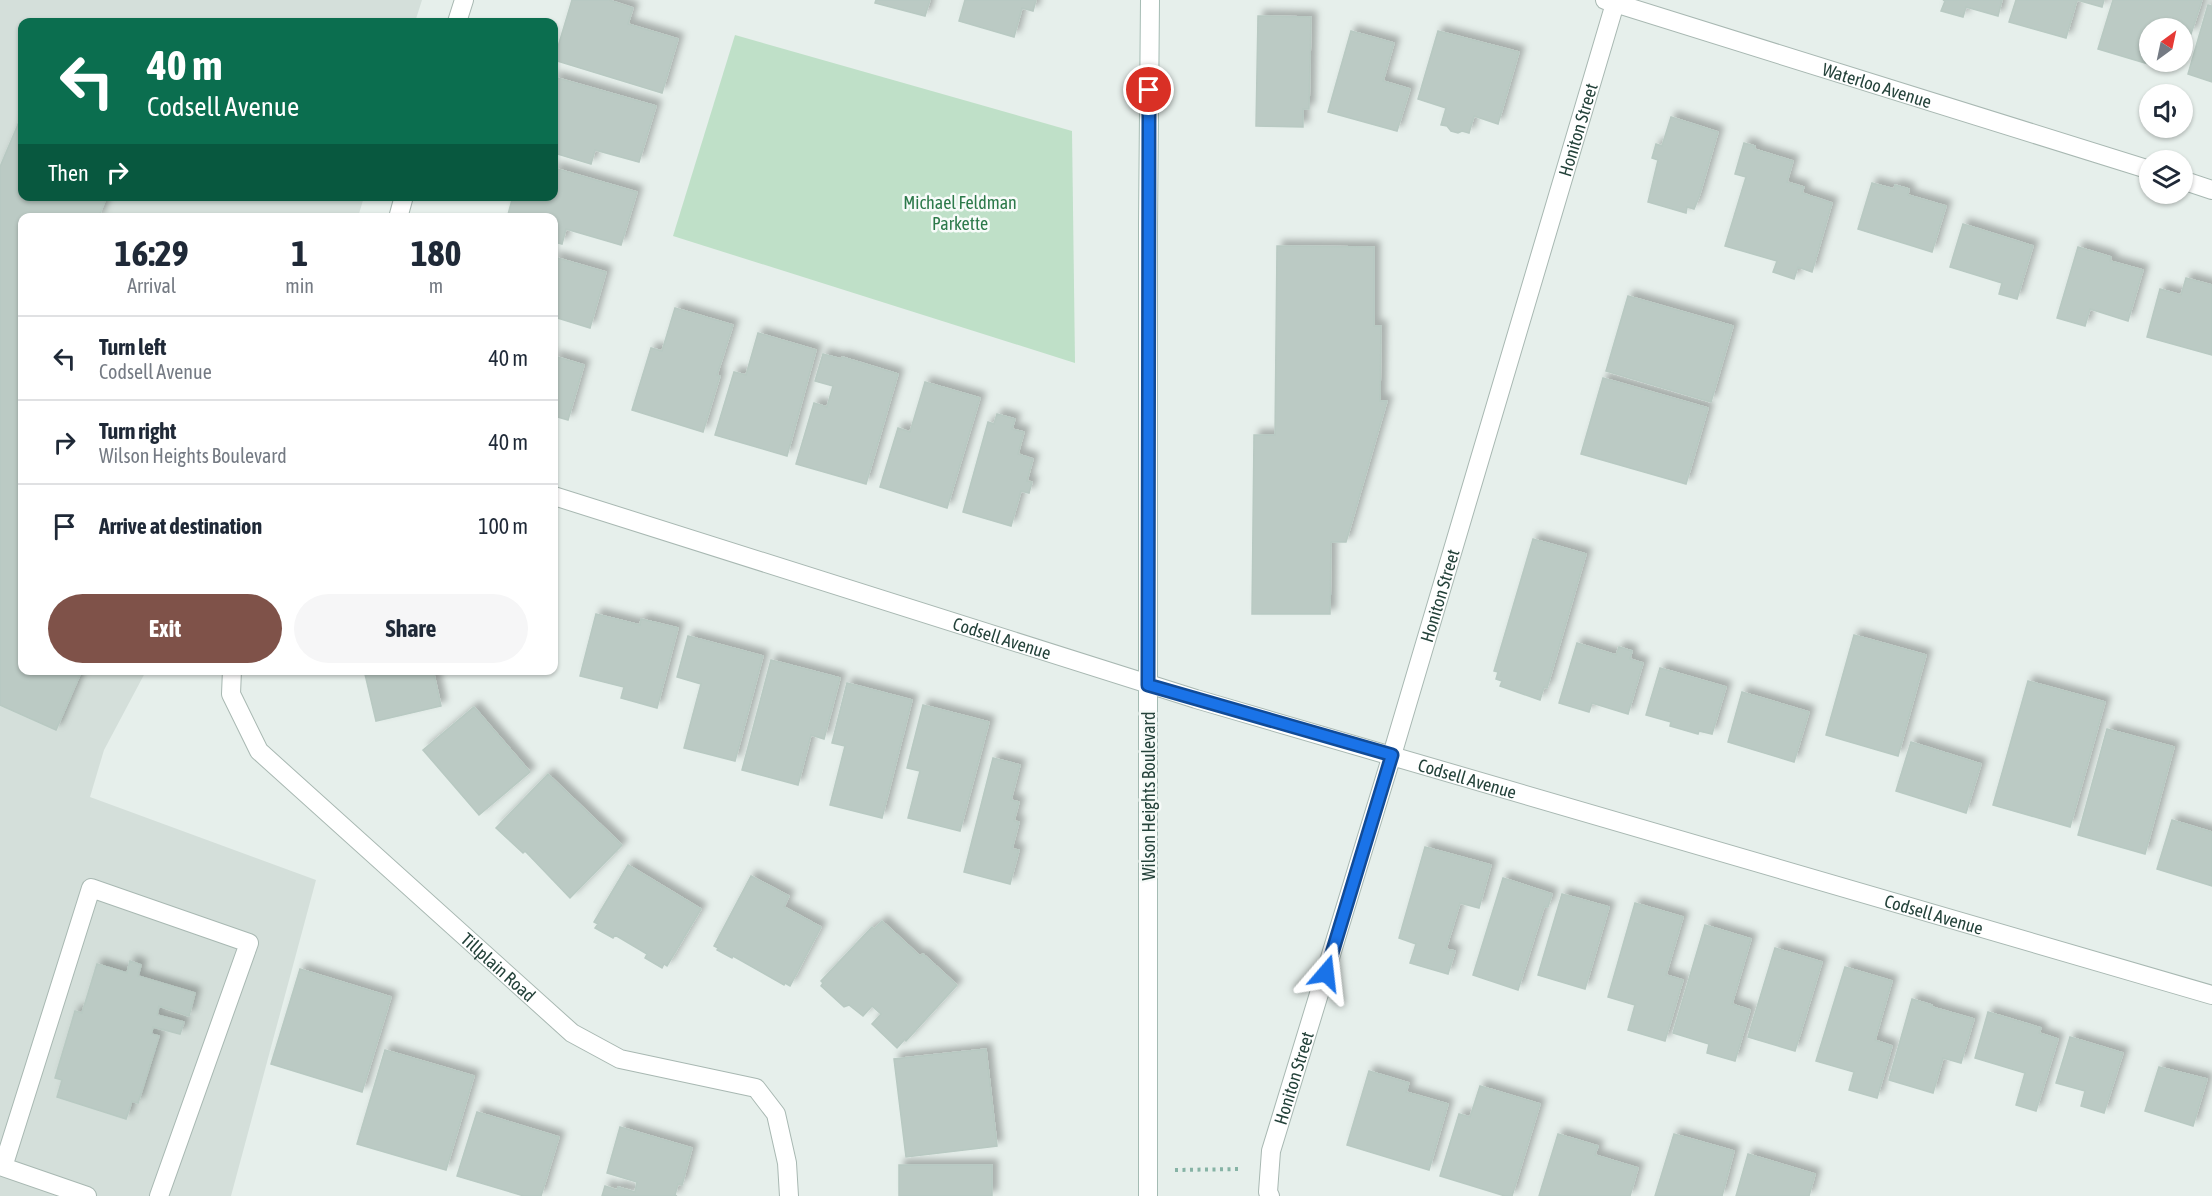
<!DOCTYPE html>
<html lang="en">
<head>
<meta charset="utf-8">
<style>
	:root { --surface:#fff; --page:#f6f6f7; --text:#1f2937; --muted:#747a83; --line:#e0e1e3; --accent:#7f5249 }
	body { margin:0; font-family:"Asap Condensed",sans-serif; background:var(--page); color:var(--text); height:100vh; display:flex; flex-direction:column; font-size:22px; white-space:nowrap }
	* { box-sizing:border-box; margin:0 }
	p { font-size:20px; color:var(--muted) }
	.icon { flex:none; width:33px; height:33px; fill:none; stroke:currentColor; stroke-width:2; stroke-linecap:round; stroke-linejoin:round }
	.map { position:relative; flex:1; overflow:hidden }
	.drawer { position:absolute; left:18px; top:213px; width:540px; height:462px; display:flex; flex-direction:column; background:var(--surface); border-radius:12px; box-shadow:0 2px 4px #0004 }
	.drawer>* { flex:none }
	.hud { position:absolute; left:18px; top:18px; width:540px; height:183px; border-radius:12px; box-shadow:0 2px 4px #0004; background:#0b6e4f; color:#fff; overflow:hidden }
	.needle { width:39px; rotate:33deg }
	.fabs { position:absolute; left:2139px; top:18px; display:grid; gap:12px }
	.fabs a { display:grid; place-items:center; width:54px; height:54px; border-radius:50%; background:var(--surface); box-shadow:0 2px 4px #0004; font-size:30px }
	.pin { position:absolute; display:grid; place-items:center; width:51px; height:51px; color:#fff; margin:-26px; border:3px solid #fff; border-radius:50%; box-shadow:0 2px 6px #0007 }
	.me { position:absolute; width:66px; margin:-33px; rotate:17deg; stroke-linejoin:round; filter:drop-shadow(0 0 4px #0008) }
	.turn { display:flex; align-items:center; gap:21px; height:126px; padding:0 30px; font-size:27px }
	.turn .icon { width:78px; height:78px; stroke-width:2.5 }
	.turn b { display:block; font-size:42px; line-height:51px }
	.then { display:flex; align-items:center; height:57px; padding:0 30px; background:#0003; gap:12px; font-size:22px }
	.eta { display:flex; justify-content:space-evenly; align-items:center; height:102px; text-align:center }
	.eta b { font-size:36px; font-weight:700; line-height:42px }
	.button { display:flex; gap:12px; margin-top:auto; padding:12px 30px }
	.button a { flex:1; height:69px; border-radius:36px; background:var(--accent); color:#fff; font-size:24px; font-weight:700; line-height:69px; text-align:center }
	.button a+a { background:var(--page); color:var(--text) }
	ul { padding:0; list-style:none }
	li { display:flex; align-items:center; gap:18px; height:84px; padding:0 30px; border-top:2px solid var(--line) }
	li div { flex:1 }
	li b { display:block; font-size:22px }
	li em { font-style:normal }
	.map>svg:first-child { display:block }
	.built { fill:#d4dfda }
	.green { fill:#bfe0c8 }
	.building { fill:#bbcac4; stroke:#b8c9c2; stroke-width:1.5; filter:url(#shadow) }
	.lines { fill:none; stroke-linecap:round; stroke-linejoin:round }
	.lane-casing { stroke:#a8b8b2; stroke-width:20 }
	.street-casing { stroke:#a8b8b2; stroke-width:20 }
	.secondary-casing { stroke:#a4bbb3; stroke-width:20 }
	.path { stroke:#86b3a5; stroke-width:4; stroke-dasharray:3 4.5; stroke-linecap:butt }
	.lane { stroke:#fff; stroke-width:18 }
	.street { stroke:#fff; stroke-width:18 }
	.secondary { stroke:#fff; stroke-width:18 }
	.route-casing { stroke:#114b97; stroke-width:15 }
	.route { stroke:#1a73e8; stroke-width:10 }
	.labels { text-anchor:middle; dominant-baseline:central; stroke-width:5; stroke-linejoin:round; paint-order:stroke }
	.street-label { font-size:18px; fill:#24423a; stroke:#f7fbf9 }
	.park-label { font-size:18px; fill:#2d7a4b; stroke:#f7fbf9 }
</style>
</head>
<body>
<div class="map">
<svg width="2212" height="1196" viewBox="0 0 2212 1196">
	<defs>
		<filter id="shadow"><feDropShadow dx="5.5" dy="-5.5" stdDeviation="3" flood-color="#0004"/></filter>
	</defs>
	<rect width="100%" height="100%" fill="#e6efeb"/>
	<!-- built -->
	<path class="built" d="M0 0H422L415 22H22V196L364 197 358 217 22 218V670L146 671 104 750 90 797 316 880 231 1196H0Z"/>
	<!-- green -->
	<path class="green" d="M735 35 1072 131 1075 363 673 236Z"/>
	<!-- building -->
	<path class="building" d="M572 0H609L633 8 628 24 678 39 662 93 554 60Z
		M876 0H930L925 16 875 3Z
		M965 0H1036L1033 11 1022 8 1014 37 959 21Z
		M1943 0H2002L1998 16 1966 7 1963 17 1941 11 1945 1Z
		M2016 0H2104L2102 7 2077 0 2066 38 2009 22Z
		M2113 0H2202L2191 34 2182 31V28L2169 27 2170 24H2168L2166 28H2150V62H2156L2155 66 2098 49Z
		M2208 5 2212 6V82L2188 74Z
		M1258 16 1311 17 1309 109H1303V127L1256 126Z
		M1351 31 1394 43 1383 81 1410 89 1397 131 1328 112Z
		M1438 31 1519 52 1498 124 1474 116 1469 133 1462 131 1458 133 1451 131 1447 126 1441 125 1446 108 1418 99Z
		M554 77 656 106 639 162 595 150 591 164 554 153Z
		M22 115V196H107L98 218H22V670H82L56 730 0 705V167Z
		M1671 117 1718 132 1699 197 1694 209 1687 207 1686 213 1648 202 1658 160 1652 158 1656 144 1662 146Z
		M1744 143 1755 146 1754 149 1793 161 1787 182 1804 187 1802 193 1832 203 1812 272 1798 267 1794 279 1773 272 1777 261 1725 246 1746 177 1735 174Z
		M554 168 637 192 621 245 566 229 562 244 554 242V218H507L513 196H554Z
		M1872 183 1894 189 1895 185 1909 189 1908 195 1946 206 1932 252 1858 229Z
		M1963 224 2033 246 2017 299 1999 294 2002 283 1950 267Z
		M1277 246 1374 247V326H1381L1380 401H1387L1346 542H1331L1330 614H1252L1254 435H1275Z
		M2078 247 2111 257 2110 261 2143 270 2128 321 2090 309 2085 326 2057 318Z
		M554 257 606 272 590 328 554 317Z
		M2186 278 2212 285V355L2147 337 2160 289 2181 295Z
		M1628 296 1733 326 1711 402 1606 371Z
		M675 308 733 325 717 375 720 376 703 432 632 410 651 348 662 351Z
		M758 333 816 350 787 456 715 435 734 372 746 375Z
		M823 354 841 359 842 357 898 374 866 484 796 464 814 403 827 407 833 386 815 381Z
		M554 356 584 365 568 420 554 416Z
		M1603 378 1708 408 1686 484 1581 454Z
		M925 382 980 398 947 508 880 487 898 428 910 432Z
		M997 414 1015 419 1012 429 1024 432 1018 454 1033 459 1027 481 1032 482 1029 493 1021 491 1011 526 963 512 988 422 994 424Z
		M1533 539 1586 554 1547 688 1544 687 1540 700 1500 686 1502 681 1496 679 1498 672 1494 671Z
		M596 614 640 625 641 619 678 628 657 708 621 698 624 687 580 676Z
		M1854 635 1926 655 1898 756 1826 735Z
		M688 636 763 656 735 761 684 748 701 684 677 677Z
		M1577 643 1616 655 1619 647 1632 651 1630 659 1643 663 1628 714 1592 703 1589 712 1559 703Z
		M771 660 840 678 824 739 811 735 798 785 742 770Z
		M1660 668 1726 687 1712 734 1699 731 1698 734 1670 726 1671 722 1646 715Z
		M364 670H433L441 706 376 721Z
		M2028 681 2105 702 2070 827 1993 805Z
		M847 683 912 700 882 818 830 805 845 746 832 743Z
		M1742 692 1809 712 1794 762 1728 742Z
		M923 705 989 722 960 831 908 818 920 771 907 768Z
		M474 707 530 772 479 815 423 750Z
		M2107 729 2174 747 2145 854 2078 835Z
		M1911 742 1981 764 1966 813 1896 791Z
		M993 758 1020 765 1011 800 1019 802 1014 821 1019 822 1012 849 1019 850 1010 884 964 872Z
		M548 774 622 845 570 898 525 851 523 853 496 828Z
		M2172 820 2212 832V886L2157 869Z
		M1425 847 1491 865 1479 908 1460 903 1446 949 1455 951 1448 974 1410 963 1416 944 1399 938Z
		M628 865 701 909 667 966 664 964 662 968 645 958 647 954 615 935 613 938 595 928 598 924 594 922Z
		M751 876 789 896 784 907 821 927 790 986 785 983 784 985 733 956 732 958 717 950 718 948 714 946Z
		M1503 878 1552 894 1548 907H1544L1518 990 1473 975Z
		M1562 894 1609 907 1585 989 1538 975Z
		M1635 903 1683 917 1666 975 1683 980 1665 1041 1628 1030 1635 1005 1608 997Z
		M882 921 920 956 923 954 957 985 906 1041 905 1039 897 1048 872 1024 881 1014 872 1006 863 1016 849 1005 844 1007 821 986 823 983 821 981 872 927 874 929Z
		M1705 925 1751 939 1732 1004 1750 1010 1735 1061 1707 1053 1709 1044 1673 1033Z
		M1775 948 1822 962 1795 1051 1748 1037Z
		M130 961 141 965 138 976 195 993 189 1016 159 1006 157 1015 184 1022 180 1034 153 1027 151 1034 159 1036 138 1103 132 1101 126 1119 57 1097 62 1080 55 1078 75 1011 82 1013 97 964 127 973Z
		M1845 967 1892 981 1875 1040 1892 1046 1877 1098 1849 1090 1854 1072 1816 1061Z
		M300 969 391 997 362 1092 271 1064Z
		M1912 999 1932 1005V1007L1974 1019 1961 1063 1943 1058 1933 1093 1889 1080Z
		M1988 1012 2041 1028 2039 1033 2058 1039 2036 1111 2016 1105 2025 1073 1975 1058Z
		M2070 1037 2123 1053 2104 1113 2081 1106 2085 1091 2056 1083Z
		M986 1049 997 1146 906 1157 894 1059Z
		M385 1050 474 1076 446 1170 357 1144Z
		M2159 1067 2207 1079 2193 1126 2145 1111Z
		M1369 1071 1409 1083 1406 1092 1448 1104 1429 1170 1347 1145Z
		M1480 1086 1540 1104 1512 1196H1505L1440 1176 1459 1114 1470 1117Z
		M477 1112 559 1137 541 1196H524L457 1176Z
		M620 1127 692 1148 682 1185 678 1184 675 1195 677 1196H602L605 1186 617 1190 618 1187 635 1192 637 1182 607 1173Z
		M1558 1134 1598 1146 1595 1155 1638 1168 1630 1196H1539Z
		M1674 1134 1734 1151 1722 1196H1655Z
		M1748 1154 1815 1174 1809 1196H1736Z
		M899 1165H992V1196H899Z"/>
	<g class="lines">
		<defs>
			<path id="lane" d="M87 1196 3 1167 91 888 249 943 159 1196"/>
			<g id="street">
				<path id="s1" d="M1605 0 2150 170"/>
				<path d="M457 22 464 0"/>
				<path d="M2182 180 2212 190"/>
				<path d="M398 218 404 196"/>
				<path id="s2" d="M554 496 1196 699 2212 995"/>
				<path id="s3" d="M232 670 231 694 259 751 572 1033 620 1059 756 1088 776 1114 787 1163 789 1196"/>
				<path id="s4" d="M1270 1196 1268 1192 1271 1151 1392 755 1616 0"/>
			</g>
			<path id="secondary" d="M1148 1196V225L1150 0"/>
		</defs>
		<!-- lane casing -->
		<use href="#lane" class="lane-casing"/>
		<!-- street casing -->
		<use href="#street" class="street-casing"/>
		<!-- secondary casing -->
		<use href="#secondary" class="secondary-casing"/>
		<!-- path -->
		<path class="path" d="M1175 1170 1242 1169"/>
		<!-- lane -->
		<use href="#lane" class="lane"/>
		<!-- street -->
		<use href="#street" class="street"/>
		<!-- secondary -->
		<use href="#secondary" class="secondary"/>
	</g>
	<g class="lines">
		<defs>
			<path id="route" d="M1149 90 1148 685 1392 755 1326 973"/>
		</defs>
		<!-- route casing -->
		<use href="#route" class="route-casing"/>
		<!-- route -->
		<use href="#route" class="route"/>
	</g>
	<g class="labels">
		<!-- street labels -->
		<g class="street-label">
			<text stroke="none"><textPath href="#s1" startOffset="285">Waterloo Avenue</textPath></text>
			<text stroke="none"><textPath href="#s4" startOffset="1112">Honiton Street</textPath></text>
			<text stroke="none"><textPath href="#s4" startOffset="626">Honiton Street</textPath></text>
			<text stroke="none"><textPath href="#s2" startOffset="470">Codsell Avenue</textPath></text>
			<text stroke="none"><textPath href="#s2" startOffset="956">Codsell Avenue</textPath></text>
			<text transform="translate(1148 796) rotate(-90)">Wilson Heights Boulevard</text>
			<text stroke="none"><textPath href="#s2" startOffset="1442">Codsell Avenue</textPath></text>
			<text stroke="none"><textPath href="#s3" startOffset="410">Tillplain Road</textPath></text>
			<text stroke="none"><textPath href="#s4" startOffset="122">Honiton Street</textPath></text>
		</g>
		<!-- park labels -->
		<g class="park-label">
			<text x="960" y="202">Michael Feldman<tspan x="960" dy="21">Parkette</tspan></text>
		</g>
	</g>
</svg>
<div class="fabs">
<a><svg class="needle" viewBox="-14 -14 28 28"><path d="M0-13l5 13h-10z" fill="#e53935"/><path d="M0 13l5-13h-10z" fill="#747a83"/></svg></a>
<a><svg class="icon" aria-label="sound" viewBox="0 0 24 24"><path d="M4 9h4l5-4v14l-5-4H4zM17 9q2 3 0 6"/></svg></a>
<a><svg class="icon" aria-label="layers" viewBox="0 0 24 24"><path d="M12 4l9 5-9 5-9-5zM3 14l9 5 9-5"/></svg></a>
</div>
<div class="pin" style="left:1149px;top:90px;background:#d93025"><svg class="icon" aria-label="arrive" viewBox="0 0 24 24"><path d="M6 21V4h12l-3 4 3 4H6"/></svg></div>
<svg class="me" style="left:1326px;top:973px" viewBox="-20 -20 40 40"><path d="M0-17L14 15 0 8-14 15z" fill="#1a73e8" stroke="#fff" stroke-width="4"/></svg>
<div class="hud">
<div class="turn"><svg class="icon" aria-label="left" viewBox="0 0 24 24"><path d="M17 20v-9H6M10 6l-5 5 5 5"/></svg><div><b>40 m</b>Codsell Avenue</div></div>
<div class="then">Then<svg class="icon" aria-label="right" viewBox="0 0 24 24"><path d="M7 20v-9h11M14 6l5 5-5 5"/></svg></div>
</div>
<section class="drawer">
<div class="eta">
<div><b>16:29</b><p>Arrival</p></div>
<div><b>1</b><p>min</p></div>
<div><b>180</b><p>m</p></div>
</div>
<ul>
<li><svg class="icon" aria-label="left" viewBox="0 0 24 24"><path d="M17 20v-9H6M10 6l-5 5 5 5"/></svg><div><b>Turn left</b><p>Codsell Avenue</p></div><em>40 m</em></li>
<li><svg class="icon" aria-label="right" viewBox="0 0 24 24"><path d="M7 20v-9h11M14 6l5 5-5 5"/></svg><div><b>Turn right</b><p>Wilson Heights Boulevard</p></div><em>40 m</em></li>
<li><svg class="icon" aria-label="arrive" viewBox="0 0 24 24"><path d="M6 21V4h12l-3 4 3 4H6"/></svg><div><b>Arrive at destination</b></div><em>100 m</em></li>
</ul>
<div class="button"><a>Exit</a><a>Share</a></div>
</section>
</div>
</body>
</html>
